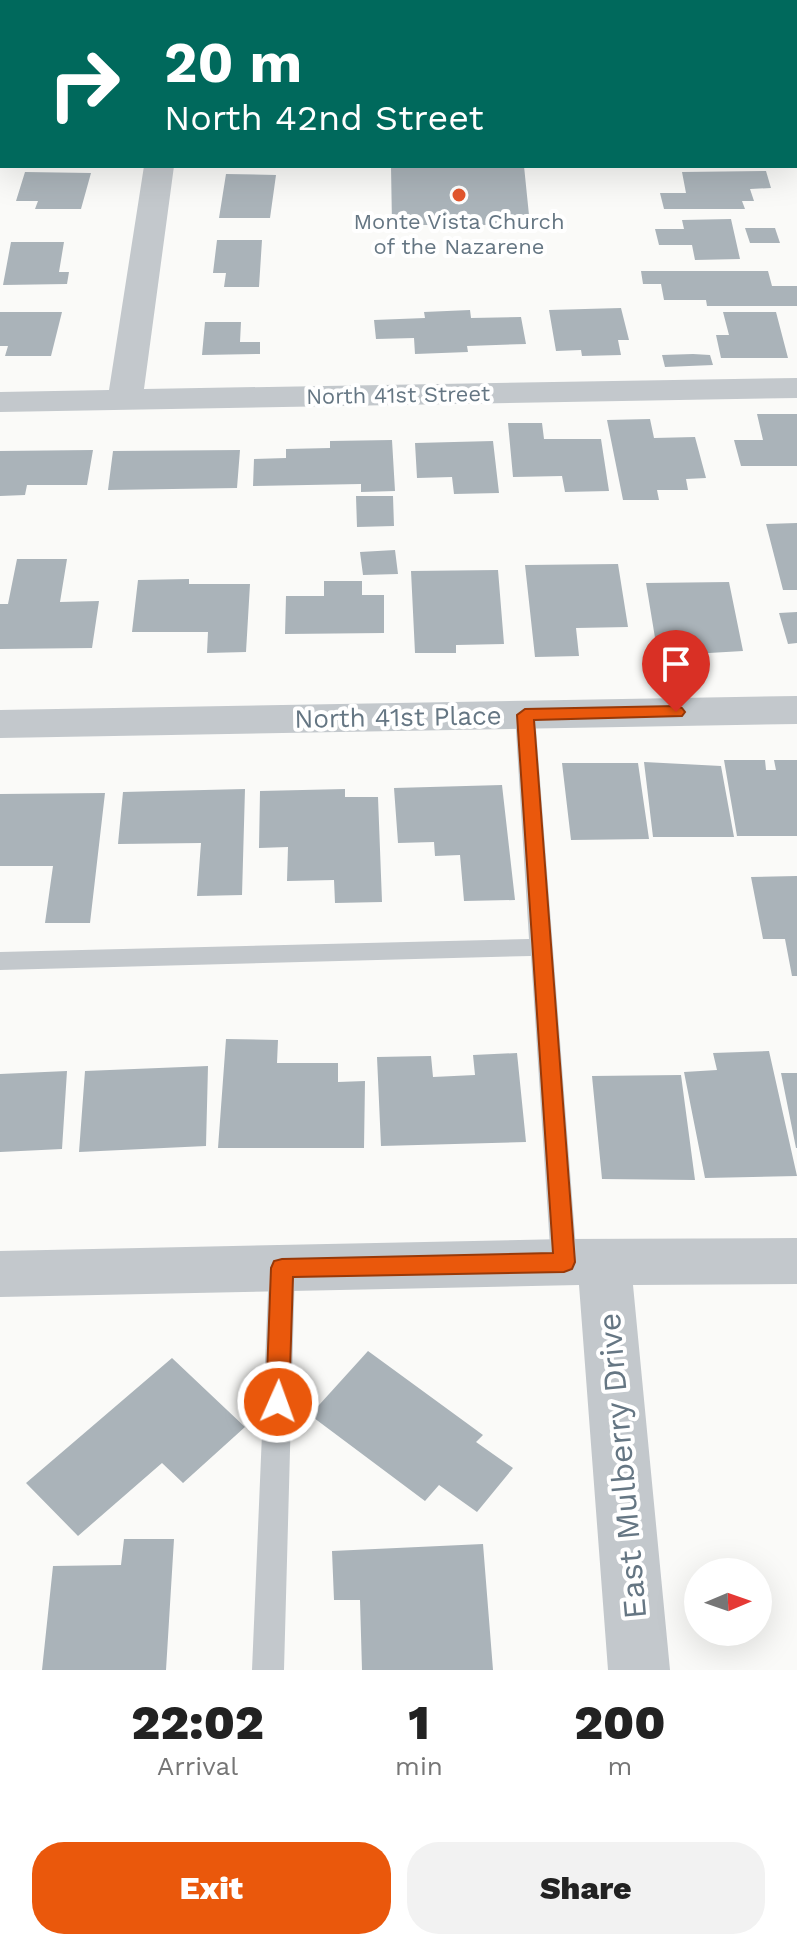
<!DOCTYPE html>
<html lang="en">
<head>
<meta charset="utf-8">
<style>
	:root { --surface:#fff; --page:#f2f2f2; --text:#222; --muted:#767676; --accent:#ea580c }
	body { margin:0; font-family:"Work Sans",sans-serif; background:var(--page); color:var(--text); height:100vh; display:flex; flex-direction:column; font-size:30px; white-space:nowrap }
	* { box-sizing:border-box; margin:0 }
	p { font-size:26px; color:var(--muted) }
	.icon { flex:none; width:44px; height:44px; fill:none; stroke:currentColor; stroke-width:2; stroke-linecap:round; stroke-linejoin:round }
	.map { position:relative; height:1670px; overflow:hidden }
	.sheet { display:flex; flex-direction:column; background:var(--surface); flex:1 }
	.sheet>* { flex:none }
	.banner { position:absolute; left:0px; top:0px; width:798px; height:168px; box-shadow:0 8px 32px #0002; background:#00695c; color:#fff; overflow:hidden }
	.needle { width:52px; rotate:88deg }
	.buttons { position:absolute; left:684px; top:1558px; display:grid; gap:16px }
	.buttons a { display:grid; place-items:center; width:88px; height:88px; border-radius:50%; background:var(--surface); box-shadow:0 8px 32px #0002; font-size:40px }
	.pin { position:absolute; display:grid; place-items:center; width:68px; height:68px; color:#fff; margin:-82px -34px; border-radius:50% 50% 50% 0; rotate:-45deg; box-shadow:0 0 8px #0007 }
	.pin .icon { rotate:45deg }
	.me { position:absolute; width:88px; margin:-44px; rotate:2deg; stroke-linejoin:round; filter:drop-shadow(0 0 6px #0008) }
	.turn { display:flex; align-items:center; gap:28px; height:168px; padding:0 32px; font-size:36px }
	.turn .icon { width:104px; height:104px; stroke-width:2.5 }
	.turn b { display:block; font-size:56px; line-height:68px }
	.eta { display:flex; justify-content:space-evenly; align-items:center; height:136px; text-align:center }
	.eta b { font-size:48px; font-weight:800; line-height:56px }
	.primary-button { display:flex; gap:16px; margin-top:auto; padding:16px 32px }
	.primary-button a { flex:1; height:92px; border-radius:32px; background:var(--accent); color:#fff; font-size:32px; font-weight:800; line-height:92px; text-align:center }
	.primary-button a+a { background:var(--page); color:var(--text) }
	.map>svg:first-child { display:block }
	.building { fill:#aab3b9 }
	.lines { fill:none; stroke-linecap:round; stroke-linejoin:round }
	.secondary-casing { stroke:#b3babf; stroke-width:2 }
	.lane { fill:#c3c8cc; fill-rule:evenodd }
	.street { fill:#c3c8cc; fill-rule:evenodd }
	.secondary { fill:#fff; fill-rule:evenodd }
	.route { fill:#ea580c; stroke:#983908; stroke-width:2 }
	.poi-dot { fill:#e4572e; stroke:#fff; stroke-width:3 }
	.labels { text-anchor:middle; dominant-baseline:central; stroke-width:8; stroke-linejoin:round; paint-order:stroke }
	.far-poi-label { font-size:22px; fill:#657683; stroke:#fff }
	.far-street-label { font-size:22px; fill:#657683; stroke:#fff }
	.street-label { font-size:26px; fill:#657683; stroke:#fff }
	.near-street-label { font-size:32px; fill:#657683; stroke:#fff }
</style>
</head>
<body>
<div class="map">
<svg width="797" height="1670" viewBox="0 0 797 1670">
	<rect width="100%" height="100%" fill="#fafaf8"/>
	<!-- building -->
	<path class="building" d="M391 166H524L530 225H392Z
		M766 171 771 188 750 189 754 201H742L745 209H664L660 193H686L682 172Z
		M25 172 91 173 81 209H35L38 201H16Z
		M226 174 276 175 270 218H219Z
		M731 219 740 259 695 260 692 245H659L655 229H684L682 220Z
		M745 228H775L780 243H750Z
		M217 240H262L259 287H224L226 273H213Z
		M11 242H64L59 272H69L67 284 3 285Z
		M641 271H768L772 286H797V306H707L706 300H664L661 284H643Z
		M621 308 629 340H618L621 355 582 356 581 350 556 351 549 310Z
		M470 310 471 318 521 317 526 344 467 346 468 352 415 354 414 338 376 339 374 320 425 318 424 312Z
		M0 312H62L51 356H5L8 346H0Z
		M723 312H776L788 358H721L716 335H729Z
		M205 322H241L240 342H260V354L202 355Z
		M693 354 710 355 713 365 665 367 662 355Z
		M757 414H797V466H741L734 440H763Z
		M650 419 654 438 695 437 706 478 686 479 688 490H657L659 500H623L607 420Z
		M508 423H542L544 439H601L609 491 565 492 562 476 513 477Z
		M392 440 395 491 361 492V484L253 486 254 459 286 458V449L330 448V441Z
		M493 441 499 493 454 494 452 477 417 478 415 443Z
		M93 450 87 485H27L25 495 0 496V451Z
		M240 450 237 488 108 490 113 451Z
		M356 496H393L394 526 357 527Z
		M797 523V590H783L766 524Z
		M395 550 398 574 363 575 360 552Z
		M17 559H67L60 602 99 601 92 648 0 649V604H8Z
		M618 564 628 627 576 628 579 656 535 657 525 565Z
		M498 570 504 644 456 645V653H415L411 571Z
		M189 579V584H250L246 652 207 653 208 632H132L138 580Z
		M324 581H362V595H384V633L285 634 286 596H324Z
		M729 582 743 651 658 656 646 583Z
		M797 612V643L788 644 779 613Z
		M724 760H765L766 770H776L774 760H797V836H737Z
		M644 762 721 766 734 837H653Z
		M562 763H638L649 839 571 840Z
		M502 785 515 900 464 901 460 855 435 856 434 842 398 843 394 788Z
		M245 789 242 895 197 896 201 843 118 844 123 792Z
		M345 789V797H378L382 902 335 903 334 880 287 881 288 847 259 848 260 791Z
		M105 793 90 923H45L53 866H0V794Z
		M797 876V976H792L785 939H763L751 877Z
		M226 1039 278 1040 277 1063H338V1082L365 1081 364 1148H218Z
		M769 1051 797 1176 705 1178 684 1072 717 1070 713 1053Z
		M517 1053 526 1142 381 1146 377 1057 431 1056 433 1077 475 1075 473 1055Z
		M208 1066 206 1146 79 1152 85 1071Z
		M67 1071 62 1149 0 1152V1074Z
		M781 1073H797V1148H796Z
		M681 1075 695 1180 602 1179 592 1076Z
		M368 1351 483 1435 476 1442 513 1468 477 1512 439 1485 425 1501 310 1415Z
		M172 1358 245 1427 183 1483 162 1463 78 1536 26 1483Z
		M124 1539H174L166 1670H42L53 1566 121 1565Z
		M483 1544 493 1670H362L360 1600H334L332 1551Z"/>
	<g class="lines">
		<defs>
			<path id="secondary" d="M0 0H13L14 2H2L0 11Z
				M172 0H289L171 2Z
				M769 0H795L796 2H770Z
				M796 30H797V49H796Z"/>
		</defs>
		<!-- secondary casing -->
		<use href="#secondary" class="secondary-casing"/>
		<!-- lane -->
		<path class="lane" d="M525 708 535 715 577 1262 573 1270 564 1273 555 1270 551 1262 531 956 0 970V952L529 939 515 715Z
			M282 1257 291 1260 295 1268 284 1670H252L269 1268 273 1260Z"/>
		<!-- street -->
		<path class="street" d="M53 0H79L52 2Z
			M144 166H174L144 389 797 378V398L0 412V392L109 390Z
			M797 696V724L0 738V710Z
			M797 1238V1284L633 1285 670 1670H608L579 1285 0 1297V1251L564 1239Z"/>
		<!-- secondary -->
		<use href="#secondary" class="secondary"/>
	</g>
	<!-- route -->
	<path class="route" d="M676 706 682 708 685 712 682 716 534 720 575 1262 572 1269 564 1272 293 1277 289 1402 286 1409 278 1412 269 1409 266 1402 271 1268 274 1261 282 1259 553 1253 517 715 525 709Z"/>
	<!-- markers -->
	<circle class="poi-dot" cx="459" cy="195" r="8"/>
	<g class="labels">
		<!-- far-poi labels -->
		<g class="far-poi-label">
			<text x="459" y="221">Monte Vista Church<tspan x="459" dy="25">of the Nazarene</tspan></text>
		</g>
		<!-- far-street labels -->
		<g class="far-street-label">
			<text transform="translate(398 395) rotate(-1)">North 41st Street</text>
		</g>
		<!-- street labels -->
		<g class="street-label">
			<text transform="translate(398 717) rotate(-1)">North 41st Place</text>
		</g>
		<!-- near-street labels -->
		<g class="near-street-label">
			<text transform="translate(622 1466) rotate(-95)">East Mulberry Drive</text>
		</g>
	</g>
</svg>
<div class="buttons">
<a><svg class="needle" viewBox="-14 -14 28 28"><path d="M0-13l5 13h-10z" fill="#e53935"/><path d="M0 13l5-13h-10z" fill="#767676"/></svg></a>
</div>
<div class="pin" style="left:676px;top:712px;background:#d93025"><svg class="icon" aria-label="arrive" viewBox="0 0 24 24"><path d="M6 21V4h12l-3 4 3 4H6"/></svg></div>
<svg class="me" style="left:278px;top:1402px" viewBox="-20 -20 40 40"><circle r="17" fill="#ea580c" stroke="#fff" stroke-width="3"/><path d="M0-11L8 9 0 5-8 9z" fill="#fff"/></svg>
<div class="banner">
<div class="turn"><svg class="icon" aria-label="right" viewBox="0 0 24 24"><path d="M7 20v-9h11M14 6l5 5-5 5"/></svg><div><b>20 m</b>North 42nd Street</div></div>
</div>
</div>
<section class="sheet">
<div class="eta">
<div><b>22:02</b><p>Arrival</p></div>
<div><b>1</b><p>min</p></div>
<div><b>200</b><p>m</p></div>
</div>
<div class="primary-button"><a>Exit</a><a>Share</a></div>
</section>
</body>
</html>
